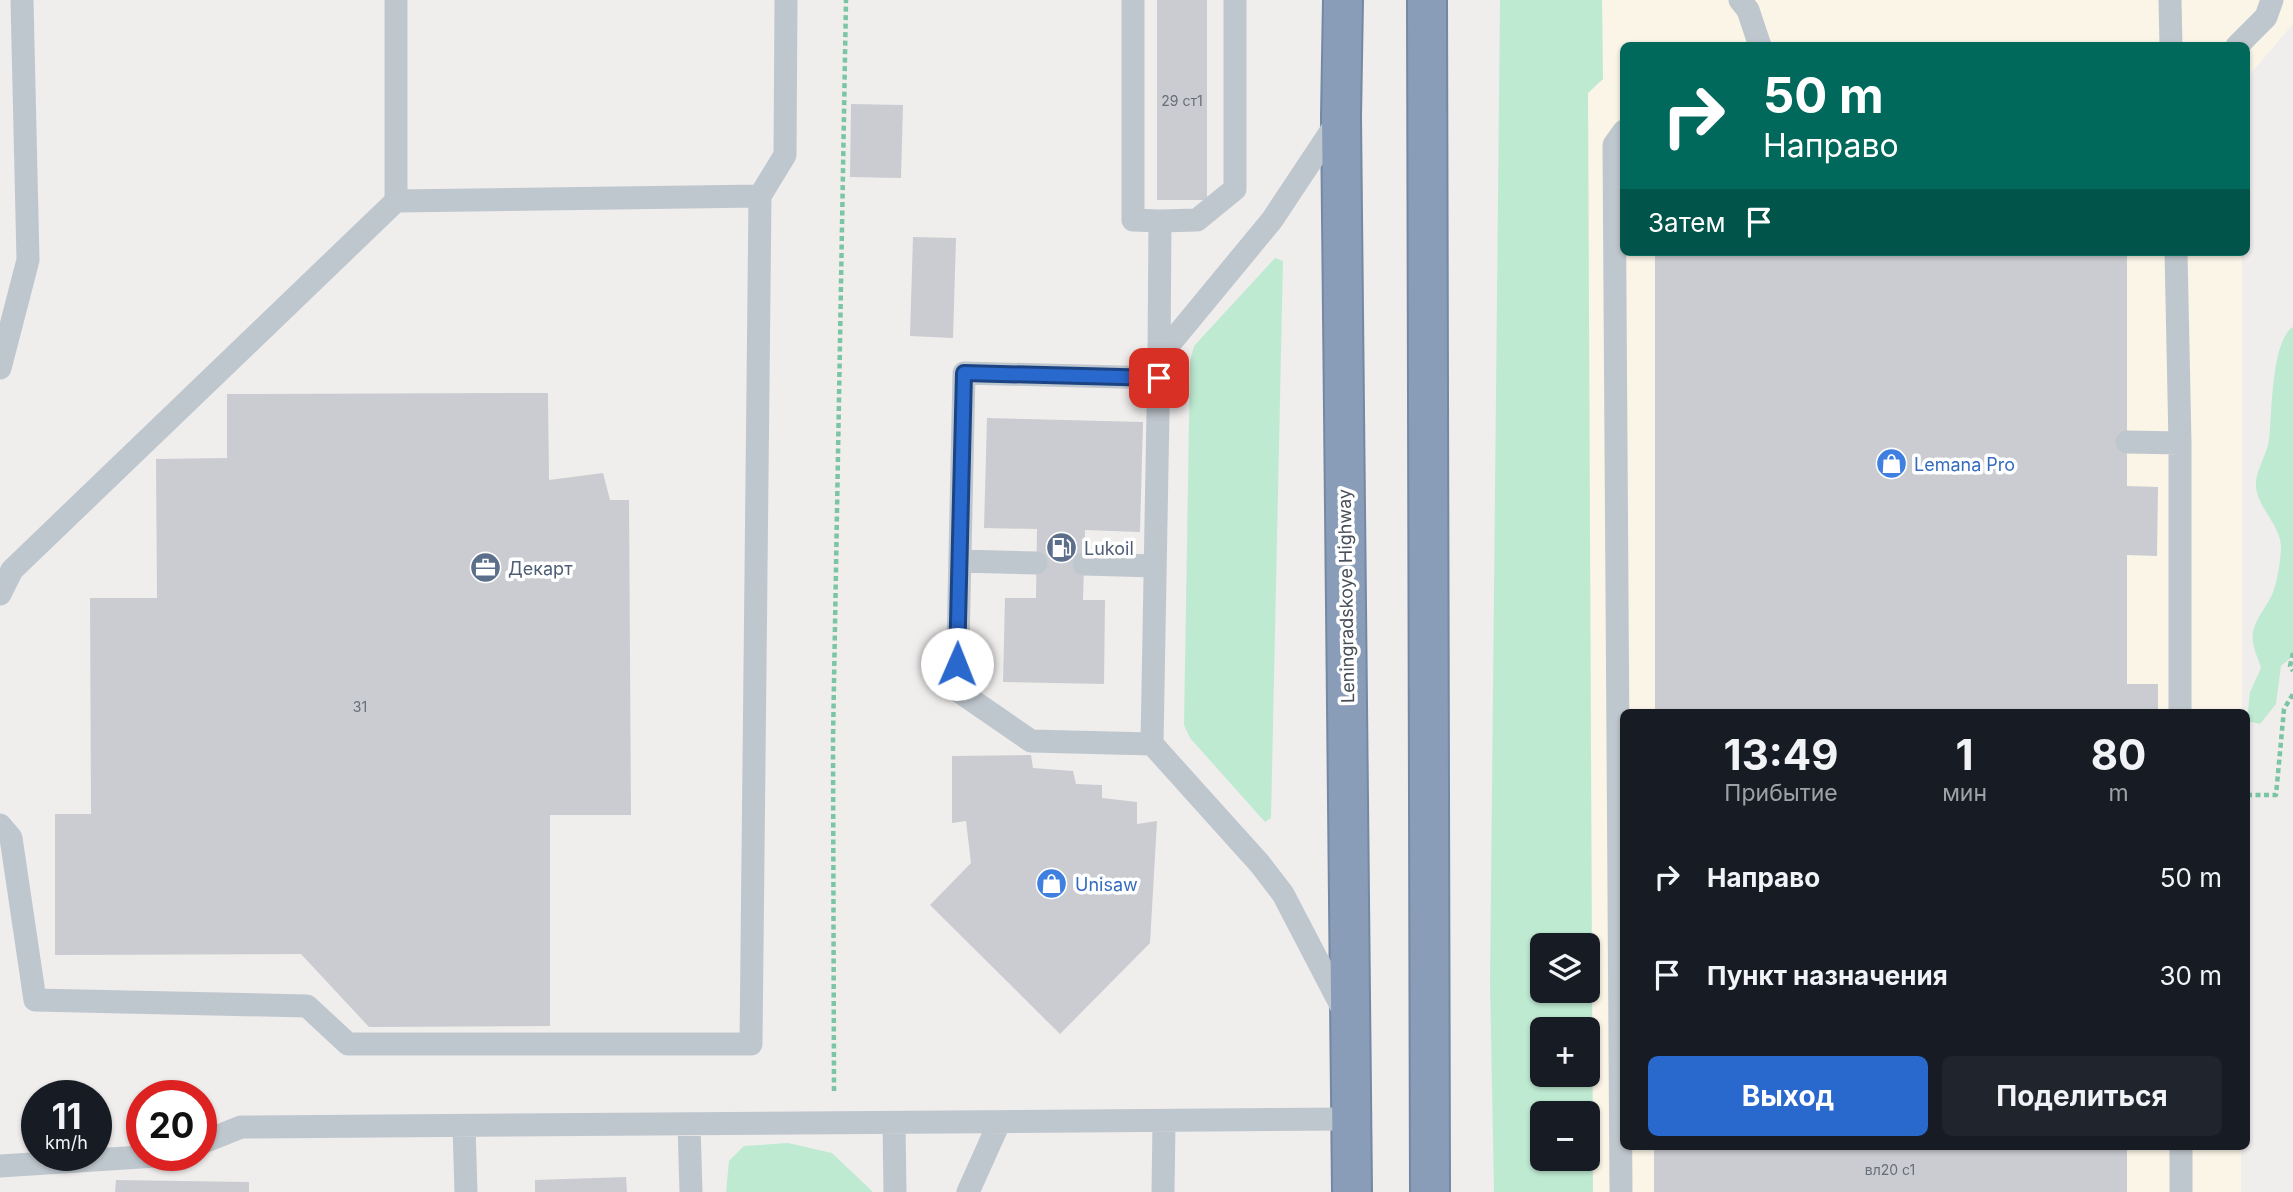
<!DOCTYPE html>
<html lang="ru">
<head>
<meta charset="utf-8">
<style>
	:root { --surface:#171b24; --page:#20242c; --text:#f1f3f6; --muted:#9ea1a6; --accent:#2968cd }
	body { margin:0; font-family:Inter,sans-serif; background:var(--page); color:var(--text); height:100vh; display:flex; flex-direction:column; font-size:26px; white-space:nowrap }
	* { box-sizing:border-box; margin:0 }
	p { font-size:23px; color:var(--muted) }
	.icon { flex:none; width:38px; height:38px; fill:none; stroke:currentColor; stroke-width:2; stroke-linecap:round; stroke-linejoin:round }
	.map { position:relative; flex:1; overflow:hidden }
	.drawer { position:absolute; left:1620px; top:709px; width:630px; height:441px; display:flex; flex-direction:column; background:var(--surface); border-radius:10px; box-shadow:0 2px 5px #0004 }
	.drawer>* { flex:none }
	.hud { position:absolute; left:1620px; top:42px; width:630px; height:214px; border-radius:10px; box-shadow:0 2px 5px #0004; background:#00695c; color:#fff; overflow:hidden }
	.tools { position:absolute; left:1530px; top:933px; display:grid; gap:14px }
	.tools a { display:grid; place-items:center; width:70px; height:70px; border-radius:10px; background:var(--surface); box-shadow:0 2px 5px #0004; font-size:35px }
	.speed { position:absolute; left:21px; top:1080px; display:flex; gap:14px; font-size:35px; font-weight:700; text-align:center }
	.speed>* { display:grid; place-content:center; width:91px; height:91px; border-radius:50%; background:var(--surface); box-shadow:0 2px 5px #0004; line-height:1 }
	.speed small { font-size:18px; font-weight:400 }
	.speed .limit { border:10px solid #d22; background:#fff; color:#111 }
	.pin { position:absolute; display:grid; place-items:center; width:60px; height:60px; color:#fff; margin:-30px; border-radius:14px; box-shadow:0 4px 10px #0006 }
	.me { position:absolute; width:77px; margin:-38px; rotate:1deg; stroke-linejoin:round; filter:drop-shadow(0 0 5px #0008) }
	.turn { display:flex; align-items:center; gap:24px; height:147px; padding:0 28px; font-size:32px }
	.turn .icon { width:91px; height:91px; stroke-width:2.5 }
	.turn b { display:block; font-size:49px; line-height:60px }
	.then { display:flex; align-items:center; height:66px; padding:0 28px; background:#0003; gap:14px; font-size:26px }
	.eta { display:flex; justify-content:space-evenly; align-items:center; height:119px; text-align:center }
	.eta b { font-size:42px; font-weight:700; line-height:49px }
	.button { display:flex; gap:14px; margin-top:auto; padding:14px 28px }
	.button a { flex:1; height:80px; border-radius:10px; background:var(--accent); color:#fff; font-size:28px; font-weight:700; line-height:80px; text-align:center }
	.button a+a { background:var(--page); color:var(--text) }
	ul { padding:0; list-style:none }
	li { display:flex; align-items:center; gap:21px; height:98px; padding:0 28px }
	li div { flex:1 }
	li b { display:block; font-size:26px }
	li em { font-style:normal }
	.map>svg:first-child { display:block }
	.commercial { fill:#faf5e7 }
	.green { fill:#bfead2; fill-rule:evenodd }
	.building { fill:#caccd1 }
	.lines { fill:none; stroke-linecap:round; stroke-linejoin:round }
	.highway-casing { stroke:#7488a3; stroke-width:42 }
	.path { stroke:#7ac5a4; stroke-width:4.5; stroke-dasharray:5 3.5; stroke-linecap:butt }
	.lane { stroke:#bfc7ce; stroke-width:23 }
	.highway { stroke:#899db8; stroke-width:38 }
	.route-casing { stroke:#1b4485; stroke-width:18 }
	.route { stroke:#2968cd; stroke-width:12 }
	.labels { text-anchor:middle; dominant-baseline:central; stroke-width:7; stroke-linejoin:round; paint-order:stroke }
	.number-label { font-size:14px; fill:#686e77 }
	.shop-label { font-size:18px; fill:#366cbe; stroke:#fff; text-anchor:start }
	.service-label { font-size:18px; fill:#4e5e75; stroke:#fff; text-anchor:start }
	.street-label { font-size:18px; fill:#474f59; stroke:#fff }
</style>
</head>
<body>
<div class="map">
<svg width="2293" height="1192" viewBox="0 0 2293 1192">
	<rect width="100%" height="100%" fill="#f0eded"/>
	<!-- commercial -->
	<path class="commercial" d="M1602 0H2293V24L2247 78V46H1624V252H2242V712H1624V1146H2241V1192H1593L1588 93 1603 79Z"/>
	<!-- green -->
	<path class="green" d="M1500 0H1602L1603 79 1588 93 1593 1192H1494L1490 983ZM1542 945H1587V990H1542ZM1542 1029H1587V1074H1542ZM1542 1113H1587V1158H1542Z
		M1275 258 1283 261 1271 818 1265 822 1190 738 1184 725 1190 361 1194 346Z
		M2293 327V656L2281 666 2276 704 2260 724 2247 721 2250 692 2261 668C2259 660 2254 651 2253 642 2250 621 2269 607 2274 589 2278 577 2281 558 2281 546 2280 524 2254 504 2256 482 2257 468 2267 454 2269 440 2272 416 2271 340 2293 327Z
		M788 1143 832 1153 873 1192H726L729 1161 744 1146Z"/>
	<!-- building -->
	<path class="building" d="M1157 0H1207V200H1157Z
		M851 104 903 105 901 178 850 177Z
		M913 237 956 238 953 338 910 336Z
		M1655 252H2127V486L2158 487 2157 556 2127 555V684H2158V712H1655Z
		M548 393 549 480 603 473 610 500H629L631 815H550V1026L369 1027 301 954 55 955V814H91L90 598H157L156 459 227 458V394Z
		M987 418 1143 422 1140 532 1085 530 1083 600H1105L1104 684 1003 682 1005 598H1036L1037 529 984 528Z
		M1031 755 1033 768 1073 771 1076 784 1102 785V798L1137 802V824L1157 821 1150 943 1060 1034 930 905 971 863 966 821 952 823V756Z
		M1654 1146H2127V1192H1654Z
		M626 1177 627 1192H535V1180Z
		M116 1180 249 1182V1192H115Z"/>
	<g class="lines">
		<defs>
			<path id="highway" d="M1343 0 1341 117 1352 1192
				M1427 0 1430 1192"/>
		</defs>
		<!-- highway casing -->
		<use href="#highway" class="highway-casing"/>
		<!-- path -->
		<path class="path" d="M2293 653 2290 666 2293 671
			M2247 795H2276L2284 709 2293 694
			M834 1091 833 739 846 0"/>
		<!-- lane -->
		<path class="lane" d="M1133 0V220L1160 221
			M1740 0 1748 10 1760 46
			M2170 0 2171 46
			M2237 46 2266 17 2272 0
			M1339 119 1272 220 1159 357 1152 744 1260 864 1283 894 1345 1013
			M760 196 785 155 786 0
			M2176 252 2180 443V712
			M1159 357 1160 221 1197 220 1235 189V0
			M0 368 28 260 22 0
			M2127 442 2180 443
			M960 561 1036 563
			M1084 564 1155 566
			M0 594 12 570 396 201V0
			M1152 744 1031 741 957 690 964 373 1159 378
			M0 825 11 838 35 1000 307 1006 348 1044H751L760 196 396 201
			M894 1124 895 1192
			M689 1125 691 1192
			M464 1126 466 1192
			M201 1143 241 1127 1350 1119
			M0 1166 172 1155
			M968 1192 999 1123
			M1163 1192 1164 1122
			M1621 1192 1614 145 1624 131
			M2181 1192V1146"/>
		<!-- highway -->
		<use href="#highway" class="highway"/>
	</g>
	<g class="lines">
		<defs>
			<path id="route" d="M957 664 964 373 1159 378"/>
		</defs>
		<!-- route casing -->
		<use href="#route" class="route-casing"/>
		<!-- route -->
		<use href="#route" class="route"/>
	</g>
	<!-- icons -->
	<defs>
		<symbol id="shop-disc" viewBox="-11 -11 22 22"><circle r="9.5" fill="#3f7fe0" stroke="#fff"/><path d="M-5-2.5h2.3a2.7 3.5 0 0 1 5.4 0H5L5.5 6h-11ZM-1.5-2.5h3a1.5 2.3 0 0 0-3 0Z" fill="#fff"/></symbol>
		<symbol id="fuel-disc" viewBox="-11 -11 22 22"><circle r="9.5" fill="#5c6f8a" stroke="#fff"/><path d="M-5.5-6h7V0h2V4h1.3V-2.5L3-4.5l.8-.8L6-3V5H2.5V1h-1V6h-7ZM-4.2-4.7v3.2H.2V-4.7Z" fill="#fff"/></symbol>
		<symbol id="office-disc" viewBox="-11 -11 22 22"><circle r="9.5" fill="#5c6f8a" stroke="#fff"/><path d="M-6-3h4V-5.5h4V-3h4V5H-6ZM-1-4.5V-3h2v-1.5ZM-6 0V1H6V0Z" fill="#fff"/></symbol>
	</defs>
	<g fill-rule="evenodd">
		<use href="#shop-disc" x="1874" y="446" width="35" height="35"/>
		<use href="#fuel-disc" x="1044" y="530" width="35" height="35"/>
		<use href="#office-disc" x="468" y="550" width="35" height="35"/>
		<use href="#shop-disc" x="1034" y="866" width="35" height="35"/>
	</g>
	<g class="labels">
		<!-- number labels -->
		<g class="number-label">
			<text x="1182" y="100">29 ст1</text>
			<text x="360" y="706">31</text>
			<text x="1890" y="1169">вл20 с1</text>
		</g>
		<!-- shop labels -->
		<g class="shop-label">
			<text x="1914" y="464">Lemana Pro</text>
			<text x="1075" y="884">Unisaw</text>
		</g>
		<!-- service labels -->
		<g class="service-label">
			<text x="1084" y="548">Lukoil</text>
			<text x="508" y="568">Декарт</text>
		</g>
		<!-- street labels -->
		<g class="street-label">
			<text transform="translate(1346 596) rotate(-91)">Leningradskoye Highway</text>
		</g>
	</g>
</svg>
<div class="tools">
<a><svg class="icon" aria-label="layers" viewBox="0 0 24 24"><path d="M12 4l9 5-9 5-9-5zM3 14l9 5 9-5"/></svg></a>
<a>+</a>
<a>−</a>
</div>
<div class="speed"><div>11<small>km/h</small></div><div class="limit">20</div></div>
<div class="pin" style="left:1159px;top:378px;background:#d93025"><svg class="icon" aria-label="arrive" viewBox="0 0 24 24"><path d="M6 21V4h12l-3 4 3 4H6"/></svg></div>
<svg class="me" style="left:957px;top:664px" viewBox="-20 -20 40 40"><circle r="19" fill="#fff"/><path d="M0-13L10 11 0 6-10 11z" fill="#2968cd"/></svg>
<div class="hud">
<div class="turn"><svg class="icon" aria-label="right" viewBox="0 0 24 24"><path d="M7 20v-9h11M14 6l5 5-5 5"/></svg><div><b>50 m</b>Направо</div></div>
<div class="then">Затем<svg class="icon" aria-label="arrive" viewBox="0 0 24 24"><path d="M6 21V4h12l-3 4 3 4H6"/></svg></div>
</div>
<section class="drawer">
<div class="eta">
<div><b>13:49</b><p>Прибытие</p></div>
<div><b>1</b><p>мин</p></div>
<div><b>80</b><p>m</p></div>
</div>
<ul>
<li><svg class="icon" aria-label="right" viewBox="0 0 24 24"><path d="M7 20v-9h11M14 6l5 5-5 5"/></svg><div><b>Направо</b></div><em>50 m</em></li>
<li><svg class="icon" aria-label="arrive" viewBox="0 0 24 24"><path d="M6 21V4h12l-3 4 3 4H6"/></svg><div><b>Пункт назначения</b></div><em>30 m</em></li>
</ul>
<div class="button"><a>Выход</a><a>Поделиться</a></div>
</section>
</div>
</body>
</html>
